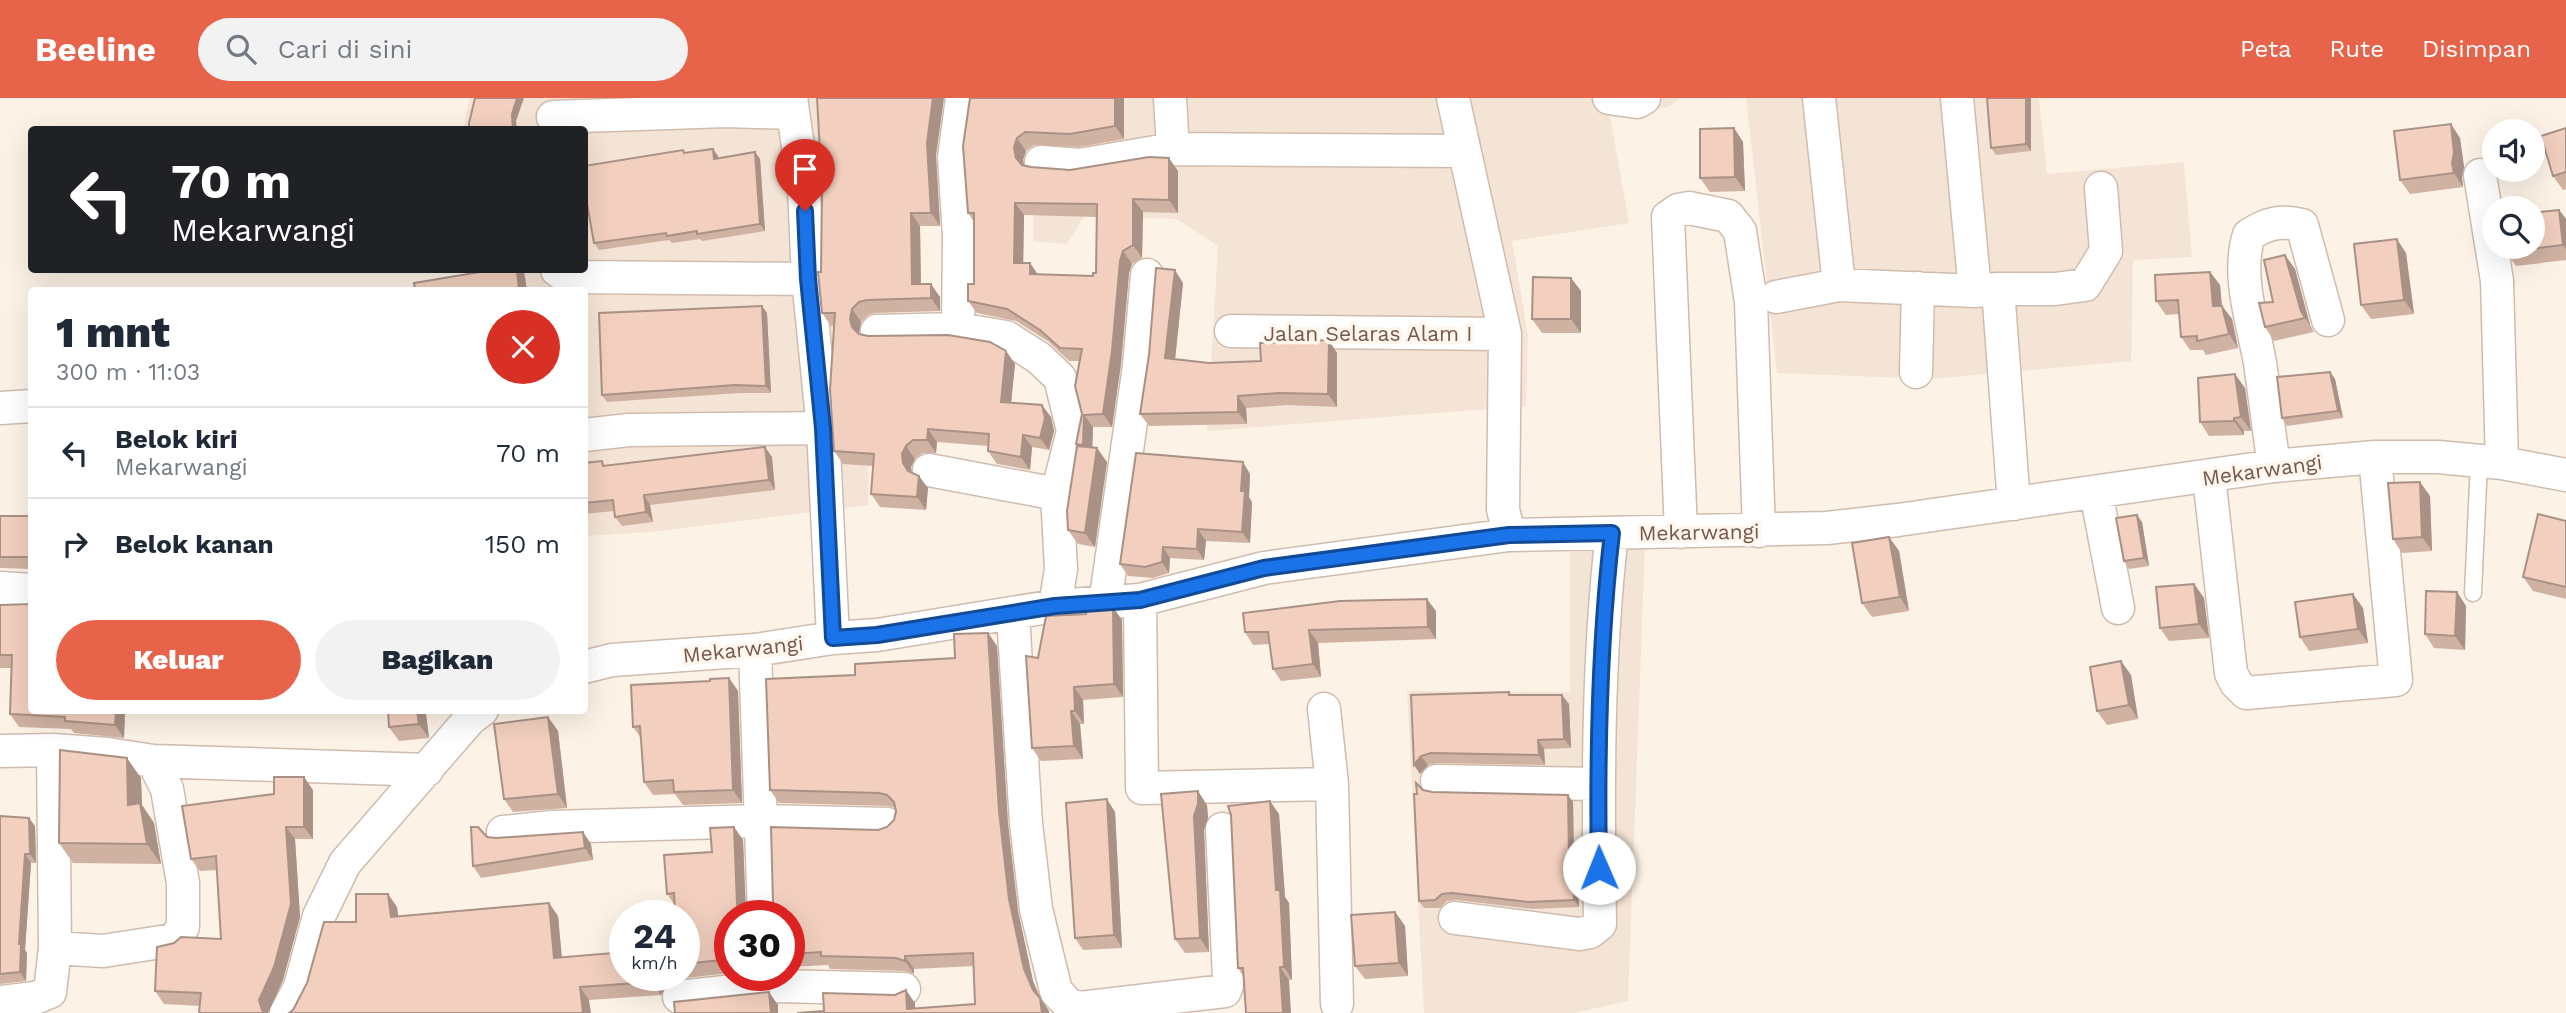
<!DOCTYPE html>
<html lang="id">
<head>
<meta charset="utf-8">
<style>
	:root { --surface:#fff; --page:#f2f2f3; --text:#1f2937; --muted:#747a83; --line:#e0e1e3; --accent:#e7644b }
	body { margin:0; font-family:"Work Sans",sans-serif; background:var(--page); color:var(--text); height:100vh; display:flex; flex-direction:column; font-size:26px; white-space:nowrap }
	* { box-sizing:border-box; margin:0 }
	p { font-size:23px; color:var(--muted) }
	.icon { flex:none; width:38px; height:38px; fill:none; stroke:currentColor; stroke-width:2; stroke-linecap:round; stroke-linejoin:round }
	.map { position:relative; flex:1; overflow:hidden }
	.details { position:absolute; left:28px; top:189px; width:560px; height:427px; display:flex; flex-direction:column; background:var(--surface); border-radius:7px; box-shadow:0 7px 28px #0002 }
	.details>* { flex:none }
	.hud { position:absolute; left:28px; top:28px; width:560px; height:147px; border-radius:7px; box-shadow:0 7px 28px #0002; background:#202124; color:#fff; overflow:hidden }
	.fabs { position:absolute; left:2482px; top:21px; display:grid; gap:14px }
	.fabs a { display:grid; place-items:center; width:63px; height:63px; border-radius:50%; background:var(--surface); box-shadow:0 7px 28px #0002; font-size:35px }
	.speed { position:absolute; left:609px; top:802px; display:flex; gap:14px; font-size:35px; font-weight:700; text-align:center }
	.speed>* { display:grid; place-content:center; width:91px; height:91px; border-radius:50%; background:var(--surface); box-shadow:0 7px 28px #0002; line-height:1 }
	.speed small { font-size:18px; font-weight:400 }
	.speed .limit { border:10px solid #d22; background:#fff; color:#111 }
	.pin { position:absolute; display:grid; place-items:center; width:60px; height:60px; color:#fff; margin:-72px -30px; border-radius:50% 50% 50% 0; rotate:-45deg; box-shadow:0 0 7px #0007 }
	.pin .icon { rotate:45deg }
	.me { position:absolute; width:77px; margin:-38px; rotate:359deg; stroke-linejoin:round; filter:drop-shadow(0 0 5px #0008) }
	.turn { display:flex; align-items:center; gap:24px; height:147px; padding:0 28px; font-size:32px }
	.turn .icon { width:91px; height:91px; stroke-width:2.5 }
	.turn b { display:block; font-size:49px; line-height:60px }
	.round { display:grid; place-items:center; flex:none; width:74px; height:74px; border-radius:37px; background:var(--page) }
	.overview { display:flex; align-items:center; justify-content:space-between; height:119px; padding:0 28px }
	h1 { font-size:42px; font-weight:800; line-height:52px }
	.action { display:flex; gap:14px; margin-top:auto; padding:14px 28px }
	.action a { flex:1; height:80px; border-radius:42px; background:var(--accent); color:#fff; font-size:28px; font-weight:800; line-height:80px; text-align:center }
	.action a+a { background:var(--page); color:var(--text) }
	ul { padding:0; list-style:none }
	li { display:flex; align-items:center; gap:21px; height:91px; padding:0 28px; border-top:2px solid var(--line) }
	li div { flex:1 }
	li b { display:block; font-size:26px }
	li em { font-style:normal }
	header { display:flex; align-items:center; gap:42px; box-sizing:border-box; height:98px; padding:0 35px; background:var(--accent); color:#fff }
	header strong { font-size:33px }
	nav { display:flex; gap:38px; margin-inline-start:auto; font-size:24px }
	.search { width:490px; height:63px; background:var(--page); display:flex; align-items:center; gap:18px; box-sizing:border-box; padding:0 24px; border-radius:38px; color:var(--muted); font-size:26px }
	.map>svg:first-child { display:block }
	.residential { fill:#f4e4d5 }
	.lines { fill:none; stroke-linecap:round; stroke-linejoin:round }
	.lane-casing { stroke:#d0bcae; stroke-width:19 }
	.street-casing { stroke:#d0bcae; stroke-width:35 }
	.lane { stroke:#fff; stroke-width:16 }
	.street { stroke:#fff; stroke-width:32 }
	.wall { fill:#d0b2a3; fill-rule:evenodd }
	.shaded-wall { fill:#a99185 }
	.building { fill:#f2cfbe; stroke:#a99185; stroke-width:2; fill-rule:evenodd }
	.route-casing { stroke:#114b97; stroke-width:18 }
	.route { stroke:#1a73e8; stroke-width:12 }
	.labels { text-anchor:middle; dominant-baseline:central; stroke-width:7; stroke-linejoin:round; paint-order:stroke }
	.street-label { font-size:21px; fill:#76574a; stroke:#fff7ed }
</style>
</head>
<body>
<header>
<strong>Beeline</strong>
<div class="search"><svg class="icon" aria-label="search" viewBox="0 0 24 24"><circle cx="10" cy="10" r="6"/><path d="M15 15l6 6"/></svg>Cari di sini</div>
<nav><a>Peta</a><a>Rute</a><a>Disimpan</a></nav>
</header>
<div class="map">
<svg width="2566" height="915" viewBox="0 0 2566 915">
	<rect width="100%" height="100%" fill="#fcf2e6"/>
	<!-- residential -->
	<path class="residential" d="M470 0H872L868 407 651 434 585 438 584 192H415L414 189 479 172H584V32L464 31 466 14Z
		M1037 0H1679L1669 9 1610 18 1629 125 1512 143 1528 237 1526 308 1207 333 1218 148 1177 121 1084 118 1067 146 1033 143Z
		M1746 0H2039L2047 76 2184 64 2192 159 2133 162 2131 263 1931 281 1777 275Z
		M1645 446 1628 903 1574 915H1424L1407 593 1570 594V448Z"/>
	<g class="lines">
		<defs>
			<path id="lane" d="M2473 495 2479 364"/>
			<path id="street" d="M791 0 804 90 808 181 823 330 833 540
				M962 0 954 60 959 138 958 231 1006 239 1039 260 1060 280 1073 333 1057 396 1061 471 1055 508
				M1170 0 1173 51
				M1453 0 1505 236 1503 411 1509 437
				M1609 0 1637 4 1644 0
				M1819 0 1839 187
				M1957 0 1975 193
				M553 19 726 13 793 15
				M1041 64 1080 67 1173 51 1464 53
				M2480 77 2497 183 2502 365
				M557 172 561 175 572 179 808 181
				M1998 191H2055L2085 187 2106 153 2101 90
				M1776 199 1839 187 1975 193 1998 191 2014 406
				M877 233 958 231
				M1231 233 1505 236
				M1916 274 1918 190
				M0 310 32 308
				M584 337 629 332 823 330
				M2274 368C2269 334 2265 300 2260 265 2253 225 2236 177 2249 137 2267 125 2281 122 2302 127L2328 222
				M929 372 1057 396
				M2209 379 2231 575 2236 585 2246 595 2396 582 2375 359
				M2096 394 2118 510
				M1681 434 1668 119 1678 112 1689 110 1728 118 1740 133 1751 204 1759 433
				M0 490 32 492
				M1140 502 1142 690 1332 686 1337 906
				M1105 506 1139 268 1147 177
				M1013 517 1026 725 1036 811 1056 893 1069 907 1080 910 1225 893 1229 881 1222 731
				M755 552 764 817
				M584 569 612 562 755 552 833 540 877 537 1055 508 1140 502 1264 470 1509 437 1827 430 1898 422 2274 368 2375 359H2438L2502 365 2566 377
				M1324 611 1332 686
				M0 653 53 652 108 656 153 663 427 672
				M1437 683 1597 686
				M503 734 552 729 760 723 887 726
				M1455 820 1579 836 1590 834 1600 826C1598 696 1597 565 1612 435
				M55 850 103 853 174 842 183 829V785L167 691 153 663
				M679 899 778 888 904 891
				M0 904 35 900 50 894 55 850 53 652
				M286 915 300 889 319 818 345 765 470 621 482 612"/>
		</defs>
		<!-- lane casing -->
		<use href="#lane" class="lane-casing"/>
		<!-- street casing -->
		<use href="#street" class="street-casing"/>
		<!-- lane -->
		<use href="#lane" class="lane"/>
		<!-- street -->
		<use href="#street" class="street"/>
	</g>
	<!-- wall -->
	<path class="wall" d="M970 0H1124V41L1079 49 1034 47 1026 53 1023 62 1024 67 1031 69 1070 72 1178 73V115L1143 114 1142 160 1132 166 1129 175 1121 266 1112 329H1093L1092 349 1107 364 1095 449 1078 446 1068 432 1078 348 1076 346 1082 316 1080 263H1069L1049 244 1016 223 977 215 968 203 974 186V124L968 115ZM1024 117 1096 119V175L1093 178 1037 176 1030 165H1023Z
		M2031 0V53L1996 57 1991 50Z
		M1734 30 1743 44 1745 93 1710 94 1700 80Z
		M2566 30V91L2563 92 2553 78Z
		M2460 40 2464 69 2462 79 2463 89 2410 96 2400 82Z
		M683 52 685 55 718 58V60L755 54 760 61 765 133 702 143 700 141 672 145 669 142 599 152 594 145Z
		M936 58 940 128H920L921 186 940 199V213L876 215 868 217 861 224 859 236 868 238 1006 253 1015 266 1011 304 1051 319 1054 333 1049 352 1032 349 1030 372 997 366 988 353V348L937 344 936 355H922L915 361 911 369V374L928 390 926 412 880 409 871 396 873 368 843 366 834 353V228H831L822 215V89Z
		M2559 112 2566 121V162L2516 168 2506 154Z
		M2406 155 2414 216 2371 221 2361 207Z
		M2285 157 2295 171 2310 227 2314 234 2274 243 2265 229 2273 204Z
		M2210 174 2220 187 2222 208 2232 221 2238 250 2206 257 2203 252H2190L2181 239 2179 216 2166 217 2156 203Z
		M1571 180 1581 193V235H1542L1532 221Z
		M1183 185 1175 261 1209 265 1261 263 1337 255V309L1288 307 1246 310 1247 326 1149 328 1140 316Z
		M767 215 771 295H740L607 304 602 297Z
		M2330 274 2335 281 2343 320 2287 328 2282 320Z
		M2245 290 2251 333H2244V337L2209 338 2200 324Z
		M772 359 775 392 650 407 653 424 622 428 615 419 614 413 584 416V365L606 367Z
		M1250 376 1249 399 1252 404 1250 445 1206 443 1204 462 1170 460 1169 475 1153 480 1128 478 1120 466Z
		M2430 398 2432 453 2402 455 2393 441Z
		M0 418H32V471L0 470Z
		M2566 423V501L2533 493 2523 479Z
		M2142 424 2149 468 2129 471 2124 463Z
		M1889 439 1899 453 1909 513 1872 519 1862 505Z
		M2194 486 2204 500 2209 540 2169 543 2160 530Z
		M2457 494 2466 508 2465 552 2434 550 2425 536Z
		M0 507 125 612 124 640 74 635 71 631 19 629 10 616 12 570H0Z
		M2363 510 2368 545 2309 553 2300 539Z
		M1436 513V541L1318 545 1321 579 1281 583 1273 571 1270 546 1253 547 1245 534Z
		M1122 522 1123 599 1083 602 1084 626H1080L1083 661 1041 663 1032 650 1038 560Z
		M988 535 997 548 1008 726 1018 813 1033 883 1040 899 1049 913 797 915 915 905V910L975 906 974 868 914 871V876L904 873 830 871 828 867 789 869V817L878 732 887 729 894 722 896 713V710L888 708 779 705 770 692 855 577 955 560Z
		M2131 577 2138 621 2107 627 2097 613Z
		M729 580 738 593 742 705 683 707 675 696 653 697 644 684 641 640 633 629 710 583Z
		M1509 594 1511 597 1569 606 1571 650 1544 651 1545 667 1437 665 1428 667 1420 676 1411 597Z
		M388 612H448V613L426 616 429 640 399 643 389 629Z
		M548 619 558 633 567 710 513 714 504 701Z
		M141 680 142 707 154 725 161 766 73 765 59 745Z
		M313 692V741H295L300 819 283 882 268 915 200 908 164 906 155 893 221 841 217 772 200 773 191 761Z
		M1423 692 1432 694 1573 704 1574 760 1577 764 1579 809 1533 811 1457 802 1447 803 1440 810H1424L1419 803Z
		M1207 707 1208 720 1204 732 1209 854 1185 855 1175 841Z
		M1115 714 1122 850 1083 852 1075 840Z
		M1279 716 1285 799 1289 805 1292 882 1243 878 1238 870Z
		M0 718 35 728 36 765H31L25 852 27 855 26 883 0 886Z
		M734 729 743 742 746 817H730V875L677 881 668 885 661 897 589 902 293 912 356 824 397 809 398 818H558L562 860 625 877H684V817L675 807 667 796 712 754Z
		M487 739 496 740 591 746 593 762 481 780 473 768Z
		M1395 814 1405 828 1408 878 1365 881 1355 868Z"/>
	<!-- shaded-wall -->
	<path class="shaded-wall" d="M517 0H524L516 23 517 32H513L512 16Z
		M933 0H944L936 58 940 128 931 115 927 45Z
		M1115 0H1124V41L1115 28Z
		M2026 0H2031V53L2026 46Z
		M2451 26 2460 40 2464 69 2462 79 2463 89 2454 75 2452 65Z
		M1734 30 1743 44 1745 93 1735 79Z
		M1017 40 1026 53 1023 62 1025 73 1016 60 1014 49Z
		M713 51 718 58 719 68 714 61Z
		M755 54 760 61 765 133 760 126Z
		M1169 60 1178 73V115L1169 102Z
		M1133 101 1143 114 1142 160 1133 147Z
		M1015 105 1024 117 1023 178 1014 165Z
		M2559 112 2566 121V151L2563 147Z
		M911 115 920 128 921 199 912 186Z
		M2397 141 2406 155 2414 216 2404 202Z
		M1123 153 1132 166 1129 175 1121 266 1112 329 1103 316 1120 163Z
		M2285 157 2295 171 2310 227 2314 234 2301 213Z
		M1030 165 1039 178 1030 176Z
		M517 172H523L524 173 527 192H519Z
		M1175 172 1183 185 1174 272 1165 260Z
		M2210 174 2220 187 2223 222 2213 208Z
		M1571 180 1581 193V235L1571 221Z
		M931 186 940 199V213L931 200Z
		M762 208 767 215 771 295 766 288Z
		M2222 208 2232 221 2238 250 2229 236Z
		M852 211 861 224 859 234 861 242 852 229 850 221Z
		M1329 242 1337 255V309L1328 296Z
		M1006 253 1015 266 1010 316 1001 304Z
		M2330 274 2335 281 2343 320 2338 313Z
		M2235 276 2245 290 2251 333 2241 319Z
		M1238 298 1246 310 1247 326 1238 314Z
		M1042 307 1051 319 1054 333 1049 352 1040 340Z
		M1084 317 1093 329 1092 360 1083 347Z
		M2234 320 2244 333V337L2234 323Z
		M928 331 937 344 936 355 927 342Z
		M1023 337 1032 349 1030 372 1021 359Z
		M906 348 915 361 911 369 912 377 903 365 902 356Z
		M765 349 772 359 775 392 769 382Z
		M1097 350 1107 364 1095 449 1085 435Z
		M1243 364 1250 376 1249 399 1252 404 1250 445 1242 434 1241 393Z
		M919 378 928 390 926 412 917 399Z
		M2420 384 2430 398 2432 453 2422 439Z
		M644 397 650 407 653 424 646 414Z
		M2137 417 2142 424 2149 468 2144 460Z
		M1198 431 1206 443 1204 462 1197 451Z
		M1889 439 1899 453 1909 513 1900 499Z
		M1163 449 1170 460 1169 475 1162 464Z
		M2194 486 2204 500 2209 540 2199 526Z
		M2457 494 2466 508 2465 552 2455 538Z
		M2353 496 2363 510 2368 545 2358 531Z
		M1427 501 1436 513V541L1428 529Z
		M1113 509 1122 522 1123 599 1114 586Z
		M1309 532 1318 545 1321 579 1313 566Z
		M988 535 997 548 1008 726 1018 813 1033 883 1040 900 1049 913V915H1042L1024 871 1009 801 999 713Z
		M2121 563 2131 577 2138 621 2129 607Z
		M729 580 738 593 742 705 733 692Z
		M1074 589 1083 602 1084 626 1075 613Z
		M1562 597 1569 606 1571 650 1564 641Z
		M116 612H125L124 640 115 627Z
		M417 612H423L426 616 429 640 419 626Z
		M1071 613 1080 626 1083 661 1074 648Z
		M548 619 558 633 567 710 558 696Z
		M1538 642 1544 651 1545 667 1539 657Z
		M1421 658 1428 667 1420 676 1414 667Z
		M127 660 141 680 142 707 154 725 161 766 147 746 128 707Z
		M304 679 313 692V741L304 729Z
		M1198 693 1207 707 1208 720 1204 732 1209 854 1200 840 1194 718Z
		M1568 697 1573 704 1574 760 1577 764 1579 809 1574 802 1569 757Z
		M1107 701 1115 714 1122 850 1114 837Z
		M1270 703 1279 716 1285 799 1289 805 1292 882 1284 869 1276 792Z
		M29 720 35 728 36 765 30 756Z
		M286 729 295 741 300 819 283 882 268 915H264L259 902Z
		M734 729 743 742 746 817H742L737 806Z
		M583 734 591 746 593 762 585 750Z
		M25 756 31 765 25 852 27 855 26 883 20 874 19 846Z
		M388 796 397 809 400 832 391 819Z
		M549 805 558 818 563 873 554 860Z
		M1395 814 1405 828 1408 878 1399 865Z
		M905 858 914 871V876L905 863Z
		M1280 869 1289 882 1291 915H1283Z
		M656 877H662L668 885 661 897 652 884Z
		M580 889 589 902 591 915H583Z
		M906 892 915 905V915L907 911Z
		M769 894 778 907V915H771Z"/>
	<!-- building -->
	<path class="building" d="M475 0H517L512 16 513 32H469V25Z
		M817 0H933L927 45 931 115H911L912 186H931V200L867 202 859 204 852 211 850 221 852 229 859 236 868 238 948 237 990 244 1006 253 1001 304 1042 307 1045 320 1040 340 1023 337 1021 359 988 353 989 336 928 331 927 342H913L906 348 902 356 903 365 908 373 919 378 917 399 871 396 874 356 834 353 830 291 835 215H822L818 174H821L822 89Z
		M970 0H1115V28L1070 36 1025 34 1017 40 1014 49 1016 60 1022 67 1031 69 1070 72 1149 59 1169 60V102L1133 101V147L1123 153 1120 163 1112 253 1103 316 1084 317 1083 347 1076 346 1082 316 1075 288 1082 251 1060 250 1040 232 1007 211 968 203V186H974V115H968L963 48ZM1015 105 1097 106 1096 175H1093V178L1030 176V165H1014Z
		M1987 0H2026V46L1991 50Z
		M2451 26 2454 55 2452 65 2454 75 2400 82 2394 33Z
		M1734 30 1735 79 1700 80V31Z
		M2566 30V74L2553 78 2541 38Z
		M713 51 714 61 755 54 760 126 697 136V133L667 138 666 135 594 145 584 89V68L683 52 684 55Z
		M2559 112 2563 147 2506 154V149H2532V115Z
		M2397 141 2404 202 2361 207 2354 146Z
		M2285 157 2301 213 2305 220 2265 229 2259 205 2273 204 2264 162Z
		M1156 170 1175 172 1165 260 1209 265 1261 263 1260 245 1329 242 1328 296 1279 295 1238 298V314L1140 316 1149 257Z
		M486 172H517L519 192H415L414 185 486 173Z
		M2210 174 2213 208H2222L2229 236 2197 243V238L2181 239 2178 202 2156 203 2155 177Z
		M1533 179 1571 180V221H1532Z
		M762 208 766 288 735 287 602 297 599 215Z
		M2330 274 2338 313 2282 320 2277 279Z
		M2235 276 2241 319 2234 320V323L2200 324 2198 280Z
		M1077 348 1097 350 1085 435 1068 432 1067 413Z
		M765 349 769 382 644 397 646 414 615 419 613 402 584 405V365L602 363 603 368Z
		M1136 355 1243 364 1241 393H1245L1242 434 1198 431 1197 451 1163 449 1162 464 1145 469 1120 466Z
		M2420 384 2422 439 2393 441 2388 385Z
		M2538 416 2566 423V489L2523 479Z
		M2137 417 2144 460 2124 463 2116 420Z
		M0 418H32V459H0Z
		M1889 439 1900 499 1862 505 1852 445Z
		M2194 486 2199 526 2160 530 2156 489Z
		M2426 493 2457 494 2455 538 2425 536Z
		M2353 496 2358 531 2300 539 2295 504Z
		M1427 501 1428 529 1309 532 1313 566 1273 571 1268 534H1245L1243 515 1340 503Z
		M32 506V612H116L115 627 65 623V619L10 616 12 557H0V507Z
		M1113 509 1114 586 1074 589 1075 613H1071L1074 648 1032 650 1026 558 1038 560 1046 518 1086 516V511Z
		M988 535 999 713 1009 801 1024 871 1033 892 1040 900 1042 915H797L824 913 823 895 895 897 906 892 907 911 975 906 973 855 905 858V863L896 860 821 858V854L789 856V817H767L772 812 773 804 771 729 878 732 887 729 894 722 896 713 894 704 887 697 879 695 770 692 766 581 855 577V566L955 560 954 536Z
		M2121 563 2129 607 2097 613 2090 569Z
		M729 580 733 692 674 694 673 682 644 684 640 628 633 629 631 587 710 583V581Z
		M1509 594V597H1562L1564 641 1538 642 1539 657 1431 655 1421 658 1414 667 1411 597Z
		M388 612H417L419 626 389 629Z
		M548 619 558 696 504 701 494 626Z
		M60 652 127 660 128 707 140 705 147 746 59 745Z
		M274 679H304V729H286L291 806 274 869 259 902 262 912 265 915H199L201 895 155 893 157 849 174 845 181 839 221 841 216 758 191 761 182 708 274 696Z
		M1416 685 1423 692 1432 694 1568 697 1569 757H1572L1574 802 1528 804 1452 795 1442 796 1435 802 1419 803 1414 696H1417Z
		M1198 693V706L1194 718 1200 840 1175 841 1161 696Z
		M1107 701 1114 837 1075 840 1066 705Z
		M1270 703 1276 792H1280L1284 869H1280L1283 915H1246L1243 870H1238L1231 717 1228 708Z
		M0 718 29 720 30 756H25L19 846H21L20 874 0 876Z
		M471 729H478L487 739 496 740 583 734 585 750 473 768Z
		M734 729 737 806 740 815 743 817H730V861L684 866V817H675L674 795 667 796 664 757 712 754 710 730Z
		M356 796H388L391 819 549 805 554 860 625 854V877H656L652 884 580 889 583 915H289L293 912 307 885 324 824H356Z
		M1395 814 1399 865 1355 868 1351 817Z
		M769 894 771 915H675L674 904Z"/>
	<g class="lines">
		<defs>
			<path id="route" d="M805 113 808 181 823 330 833 540 877 537 1055 508 1140 502 1264 470 1509 437 1612 435C1599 546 1597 659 1599 770"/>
		</defs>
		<!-- route casing -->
		<use href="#route" class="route-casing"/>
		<!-- route -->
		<use href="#route" class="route"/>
	</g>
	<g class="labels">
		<!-- street labels -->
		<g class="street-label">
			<text x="1368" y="235">Jalan Selaras Alam I</text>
			<text transform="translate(2262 372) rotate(-8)">Mekarwangi</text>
			<text transform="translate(1699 434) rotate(-1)">Mekarwangi</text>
			<text transform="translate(743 551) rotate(-6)">Mekarwangi</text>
		</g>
	</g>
</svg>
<div class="fabs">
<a><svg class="icon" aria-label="sound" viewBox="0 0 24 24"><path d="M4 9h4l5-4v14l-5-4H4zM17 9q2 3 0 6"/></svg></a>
<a><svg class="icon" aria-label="search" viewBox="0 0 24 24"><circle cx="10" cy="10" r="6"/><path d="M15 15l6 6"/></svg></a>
</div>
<div class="speed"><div>24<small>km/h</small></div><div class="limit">30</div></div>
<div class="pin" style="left:805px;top:113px;background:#d93025"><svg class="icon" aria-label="arrive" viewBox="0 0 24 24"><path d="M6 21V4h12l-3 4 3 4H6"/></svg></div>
<svg class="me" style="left:1599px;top:770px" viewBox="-20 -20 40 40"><circle r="19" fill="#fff"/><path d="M0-13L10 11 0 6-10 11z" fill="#1a73e8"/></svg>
<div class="hud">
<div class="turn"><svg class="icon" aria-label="left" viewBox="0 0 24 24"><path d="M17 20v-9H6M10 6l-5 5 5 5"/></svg><div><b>70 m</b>Mekarwangi</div></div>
</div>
<section class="details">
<div class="overview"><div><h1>1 mnt</h1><p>300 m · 11:03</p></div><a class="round" style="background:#d93025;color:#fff"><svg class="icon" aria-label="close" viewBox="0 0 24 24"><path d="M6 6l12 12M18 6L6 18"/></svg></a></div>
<ul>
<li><svg class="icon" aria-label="left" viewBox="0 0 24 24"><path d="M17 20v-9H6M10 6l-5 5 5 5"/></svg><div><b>Belok kiri</b><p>Mekarwangi</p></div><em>70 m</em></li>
<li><svg class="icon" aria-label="right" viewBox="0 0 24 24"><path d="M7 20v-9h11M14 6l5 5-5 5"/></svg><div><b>Belok kanan</b></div><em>150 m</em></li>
</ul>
<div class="action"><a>Keluar</a><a>Bagikan</a></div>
</section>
</div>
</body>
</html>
